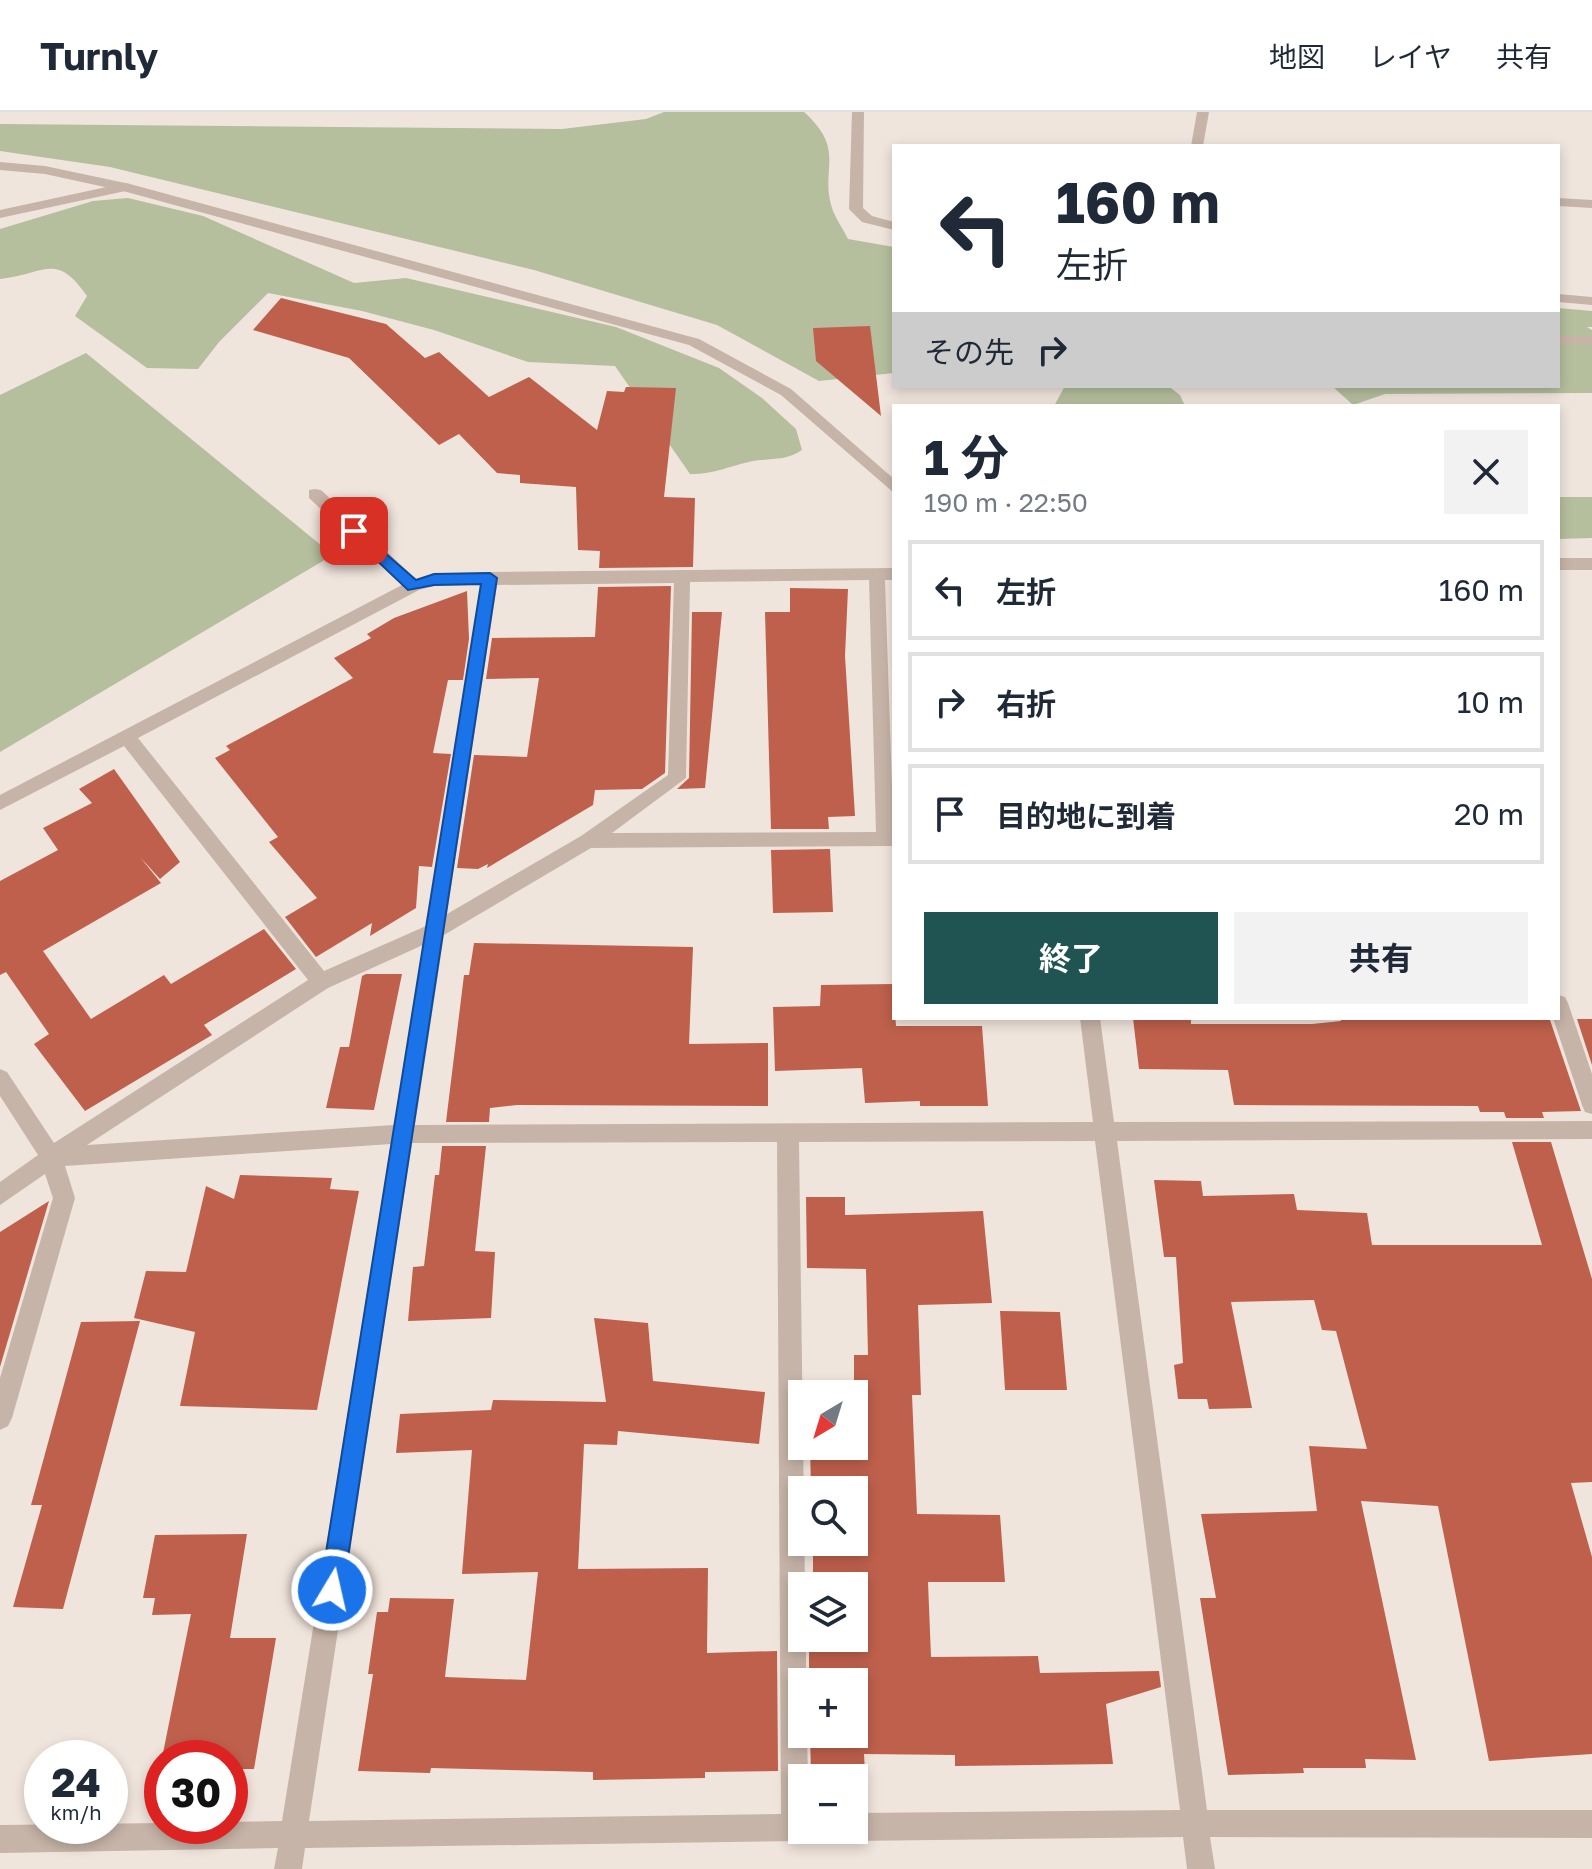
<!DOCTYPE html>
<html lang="ja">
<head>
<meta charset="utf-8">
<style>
	:root { --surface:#fff; --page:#f2f2f3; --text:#1f2937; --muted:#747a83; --line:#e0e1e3; --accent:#205453 }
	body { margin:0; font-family:"Golos Text","Noto Sans JP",sans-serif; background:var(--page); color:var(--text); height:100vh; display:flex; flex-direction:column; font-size:30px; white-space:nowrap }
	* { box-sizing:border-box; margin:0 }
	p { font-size:26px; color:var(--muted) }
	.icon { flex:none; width:44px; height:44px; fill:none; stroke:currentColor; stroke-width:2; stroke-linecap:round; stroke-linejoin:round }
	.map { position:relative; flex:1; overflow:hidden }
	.side { position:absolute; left:892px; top:292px; width:668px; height:616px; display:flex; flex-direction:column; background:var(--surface); border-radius:0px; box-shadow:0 4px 12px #0003 }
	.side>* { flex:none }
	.top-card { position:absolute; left:892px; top:32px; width:668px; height:244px; border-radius:0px; box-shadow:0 4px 12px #0003; background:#fff; color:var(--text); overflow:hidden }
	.needle { width:52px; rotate:218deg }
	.fabs { position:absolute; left:788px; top:1268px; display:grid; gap:16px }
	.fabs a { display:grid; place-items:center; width:80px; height:80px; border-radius:0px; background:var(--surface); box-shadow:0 4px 12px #0003; font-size:40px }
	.speed { position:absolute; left:24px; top:1628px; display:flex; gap:16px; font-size:40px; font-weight:700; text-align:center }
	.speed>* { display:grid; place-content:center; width:104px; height:104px; border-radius:50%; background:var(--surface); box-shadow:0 4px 12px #0003; line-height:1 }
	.speed small { font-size:20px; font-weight:400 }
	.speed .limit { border:12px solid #d22; background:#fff; color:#111 }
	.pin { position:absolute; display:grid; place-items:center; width:68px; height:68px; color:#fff; margin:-34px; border-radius:16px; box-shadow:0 4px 12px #0006 }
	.me { position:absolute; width:88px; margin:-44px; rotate:9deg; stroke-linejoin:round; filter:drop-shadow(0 0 6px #0008) }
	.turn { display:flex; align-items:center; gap:28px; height:168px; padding:0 32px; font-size:36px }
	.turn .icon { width:104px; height:104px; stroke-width:2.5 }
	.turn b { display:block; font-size:56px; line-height:68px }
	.then { display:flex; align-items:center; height:76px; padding:0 32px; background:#0003; gap:16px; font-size:30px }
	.round { display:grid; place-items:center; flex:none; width:84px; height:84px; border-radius:0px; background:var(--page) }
	.headline { display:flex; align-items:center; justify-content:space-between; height:136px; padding:0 32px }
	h1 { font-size:48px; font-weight:700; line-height:60px }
	.action { display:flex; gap:16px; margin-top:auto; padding:16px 32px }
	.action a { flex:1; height:92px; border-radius:0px; background:var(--accent); color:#fff; font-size:32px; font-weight:700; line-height:92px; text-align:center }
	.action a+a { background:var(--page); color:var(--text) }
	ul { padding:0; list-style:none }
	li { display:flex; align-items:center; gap:24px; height:100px; margin:0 16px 12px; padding:0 16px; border:4px solid var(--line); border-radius:0px }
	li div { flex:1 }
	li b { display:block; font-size:30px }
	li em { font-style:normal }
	header { display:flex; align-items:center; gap:48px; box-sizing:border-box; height:112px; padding:0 40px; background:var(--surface); border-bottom:2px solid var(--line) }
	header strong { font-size:38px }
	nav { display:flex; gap:44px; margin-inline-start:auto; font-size:28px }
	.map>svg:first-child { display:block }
	.green { fill:#b5be9d }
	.building { fill:#be604c }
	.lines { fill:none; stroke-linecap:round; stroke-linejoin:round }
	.service { fill:#c7b4a8; fill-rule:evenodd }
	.minor { fill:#c7b4a8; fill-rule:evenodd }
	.tertiary { fill:#c7b4a8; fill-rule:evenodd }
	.route { fill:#1a73e8; stroke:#114b97; stroke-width:2 }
</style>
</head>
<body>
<header>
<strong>Turnly</strong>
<nav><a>地図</a><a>レイヤ</a><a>共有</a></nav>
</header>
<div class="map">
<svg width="1592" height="1757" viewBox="0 0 1592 1757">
	<rect width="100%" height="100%" fill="#f0e5dc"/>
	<!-- green -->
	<path class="green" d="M664 0H804C848 40 818 56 833 99 837 109 844 118 848 127L894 135V261L819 269 717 213 534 158 110 55 0 39V12L562 17 646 7Z
		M128 86 203 104 354 171 406 166 616 215 719 256 762 286 796 317 802 338C786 349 771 346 753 349 729 354 716 362 690 362L615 254 528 250 434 218 362 199 268 181 219 230 198 257 147 256 75 204 87 184C56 139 45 162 0 167V117L93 89Z
		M1558 196 1592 199V215H1587L1592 218V281L1385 282 1353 293 1332 274H1558Z
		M86 241 333 443 0 640V283Z
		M1065 274H1168L1180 283 1185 294H1054Z
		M1558 385H1592V426L1558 427Z"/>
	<!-- building -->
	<path class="building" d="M281 186 386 212 425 246 439 240 489 285 529 265 597 318 607 279 624 280 626 275 676 276 664 385 695 386 693 455 599 456 600 439 578 438 576 375 520 371V363L497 361 459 322 439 333 349 246 253 218Z
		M870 214 881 304 816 249 813 216Z
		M671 474 665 661 642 677 595 678 593 693 487 756 488 752 478 757 457 756 474 643 527 645 539 566 486 567 492 526 595 525 598 475Z
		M790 476 848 477 845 544 855 704 828 705 829 717H771L765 500H790Z
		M467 479 469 527 463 568H448L433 641 451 642 432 755 419 754 416 796 370 824 372 811 316 845 285 805 317 786 269 730 278 725 215 646 230 638 226 634 353 566 334 546 371 526 367 522 394 506Z
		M692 500H722L705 676 677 677 689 666Z
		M114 657 180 750 160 767 140 745 161 771 43 839 91 907 164 863 171 872 264 817 296 857 204 913 212 923 85 999 34 932 49 922 6 860 0 863V769L58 738 43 716 92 691 79 677Z
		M830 737 833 800 773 801 771 738Z
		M474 831 693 835 689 932 768 931V994L517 993 490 996 489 1010H446L464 863H469Z
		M366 862H402L374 998 326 996 340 935H349L362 864Z
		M893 872 896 914H982L988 994H920V989L865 991 862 956 775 959 773 895 820 894 821 873Z
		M1133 906H1191V912H1312L1341 909 1340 906 1550 908 1581 999 1542 1000 1544 1006H1506L1504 1000H1480L1478 994 1234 993 1228 958 1139 957Z
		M1577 907H1592V953Z
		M1512 1030H1551L1592 1167V1370L1571 1371 1592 1445V1642L1489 1649 1438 1394 1361 1389 1416 1648 1365 1647 1366 1656H1303L1304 1661 1228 1663 1200 1486H1216L1201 1402 1317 1399 1309 1334 1367 1337 1336 1219 1322 1218 1314 1188 1231 1190 1252 1296 1209 1297 1207 1287H1178L1174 1253 1183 1251 1176 1145H1164L1154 1068 1201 1069 1203 1084 1294 1082 1297 1098 1367 1101 1372 1133H1542Z
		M442 1034H486L475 1139 495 1140 491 1206 408 1209 413 1155 424 1154 435 1063H439Z
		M240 1063 332 1066 330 1077 359 1079 317 1298 180 1294 195 1220 134 1206 146 1159 186 1160 206 1074 234 1087Z
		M806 1085H845V1103L983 1099 992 1191 918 1193 921 1283H912L917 1402 1000 1403 1005 1470H928L931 1545 1038 1544 1040 1561 1159 1559 1161 1575 1106 1592 1113 1652 955 1654V1643L864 1642 865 1661 811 1663 810 1622H854V1570H809V1538L813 1537V1526H854V1474H813V1430H854V1378H811L810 1334H854V1243H868L866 1157 807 1156Z
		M49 1089 0 1255V1120Z
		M1000 1199 1060 1200 1067 1278H1005Z
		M594 1206 648 1211 653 1269 765 1280 759 1332 618 1319 617 1333 584 1332 578 1457 708 1456 707 1541 777 1539 778 1659 705 1660V1666L593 1668V1660L431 1656 430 1661 358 1659 373 1562H368L377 1500H388L390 1486 454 1487 445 1565 526 1568 538 1460 462 1462 472 1338 396 1341 400 1302 491 1298 493 1288 606 1290Z
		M140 1209 63 1497 13 1495 42 1393H31L81 1210Z
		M247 1422 230 1526H276L254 1657H230V1646H162L191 1502 152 1503 155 1486H143L155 1423Z"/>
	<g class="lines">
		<!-- service -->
		<path class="service" d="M852 0H864L863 96 872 104 894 110V118L862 110 849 97Z
			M1197 0H1209L1203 34H1191Z
			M1558 86 1592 88V96L1558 94Z
			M1558 182 1592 185V193L1558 190Z
			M1558 224H1592V232H1558Z"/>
		<!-- minor -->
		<path class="minor" d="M125 71 130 72V78L0 106V98Z
			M315 377 321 378 416 467 434 462 490 460 894 456V468H885L894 734 591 736 444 823 415 1013 1093 1010 1080 906H1100L1114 1010 1592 1009V1027L1117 1029 1207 1698H1592V1726L1210 1725 1215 1757H1187L1183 1725 854 1729 844 1725 842 1718H854V1701L1180 1698 1095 1029 799 1030 805 1474H802V1526H806V1570H802V1622H807L808 1666H802V1718H814L812 1725 802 1729 305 1736 302 1757H274L278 1736 0 1741V1713L162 1711V1714H230V1710L282 1709 391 1032 65 1054 75 1086 12 1306 8 1314 0 1318V1266L53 1086 45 1062 0 1093V1070L38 1043 0 984V957L7 960 54 1031 308 868 124 634 0 698V683L402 473 309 386V378ZM869 468 876 720 612 721 686 666 690 470ZM674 471 668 663 581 724 447 802 497 473ZM481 473 426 814 324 859 138 626 419 478 434 474ZM423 833 394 1013 87 1033 328 876ZM777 1030 781 1702 309 1709 412 1031Z
			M1558 883 1565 885 1568 891 1592 962V1002L1585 1000 1582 993 1553 906H1558Z"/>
		<!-- tertiary -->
		<path class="tertiary" d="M0 50 45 54 130 72 699 227 791 277 894 367V381L781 283 689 233 123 79 45 62 0 58Z
			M1558 446H1592V458H1558Z"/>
	</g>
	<!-- route -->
	<path class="route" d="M354 414 416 468 434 462 490 461 497 466 343 1478 340 1486 332 1489 324 1486 320 1478 481 472 434 473 408 478 349 422 347 419Z"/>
</svg>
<div class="fabs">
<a><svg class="needle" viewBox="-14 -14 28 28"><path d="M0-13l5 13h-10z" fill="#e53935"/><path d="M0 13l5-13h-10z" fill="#747a83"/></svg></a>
<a><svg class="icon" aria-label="search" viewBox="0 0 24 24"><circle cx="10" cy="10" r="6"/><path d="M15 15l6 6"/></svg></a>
<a><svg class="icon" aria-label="layers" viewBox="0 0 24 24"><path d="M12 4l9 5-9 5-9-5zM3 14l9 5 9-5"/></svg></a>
<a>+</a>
<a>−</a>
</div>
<div class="speed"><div>24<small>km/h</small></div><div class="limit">30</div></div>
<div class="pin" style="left:354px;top:419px;background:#d93025"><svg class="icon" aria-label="arrive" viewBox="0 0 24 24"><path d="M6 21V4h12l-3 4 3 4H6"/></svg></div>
<svg class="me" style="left:332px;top:1478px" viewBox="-20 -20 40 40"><circle r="17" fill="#1a73e8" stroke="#fff" stroke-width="3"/><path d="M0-11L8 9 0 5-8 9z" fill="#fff"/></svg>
<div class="top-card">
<div class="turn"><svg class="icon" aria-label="left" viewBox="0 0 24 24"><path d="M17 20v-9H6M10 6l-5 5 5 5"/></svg><div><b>160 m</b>左折</div></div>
<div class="then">その先<svg class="icon" aria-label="right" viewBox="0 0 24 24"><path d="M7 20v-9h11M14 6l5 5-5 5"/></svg></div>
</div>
<section class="side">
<div class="headline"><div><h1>1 分</h1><p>190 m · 22:50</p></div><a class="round"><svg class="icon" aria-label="close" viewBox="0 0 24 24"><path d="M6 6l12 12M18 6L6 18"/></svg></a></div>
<ul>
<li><svg class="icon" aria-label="left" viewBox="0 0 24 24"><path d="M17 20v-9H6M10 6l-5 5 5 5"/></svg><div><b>左折</b></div><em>160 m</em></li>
<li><svg class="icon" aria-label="right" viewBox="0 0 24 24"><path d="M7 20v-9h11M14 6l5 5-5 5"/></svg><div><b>右折</b></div><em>10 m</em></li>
<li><svg class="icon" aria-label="arrive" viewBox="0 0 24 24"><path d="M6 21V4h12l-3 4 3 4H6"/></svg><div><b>目的地に到着</b></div><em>20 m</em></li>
</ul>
<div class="action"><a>終了</a><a>共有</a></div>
</section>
</div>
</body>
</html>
